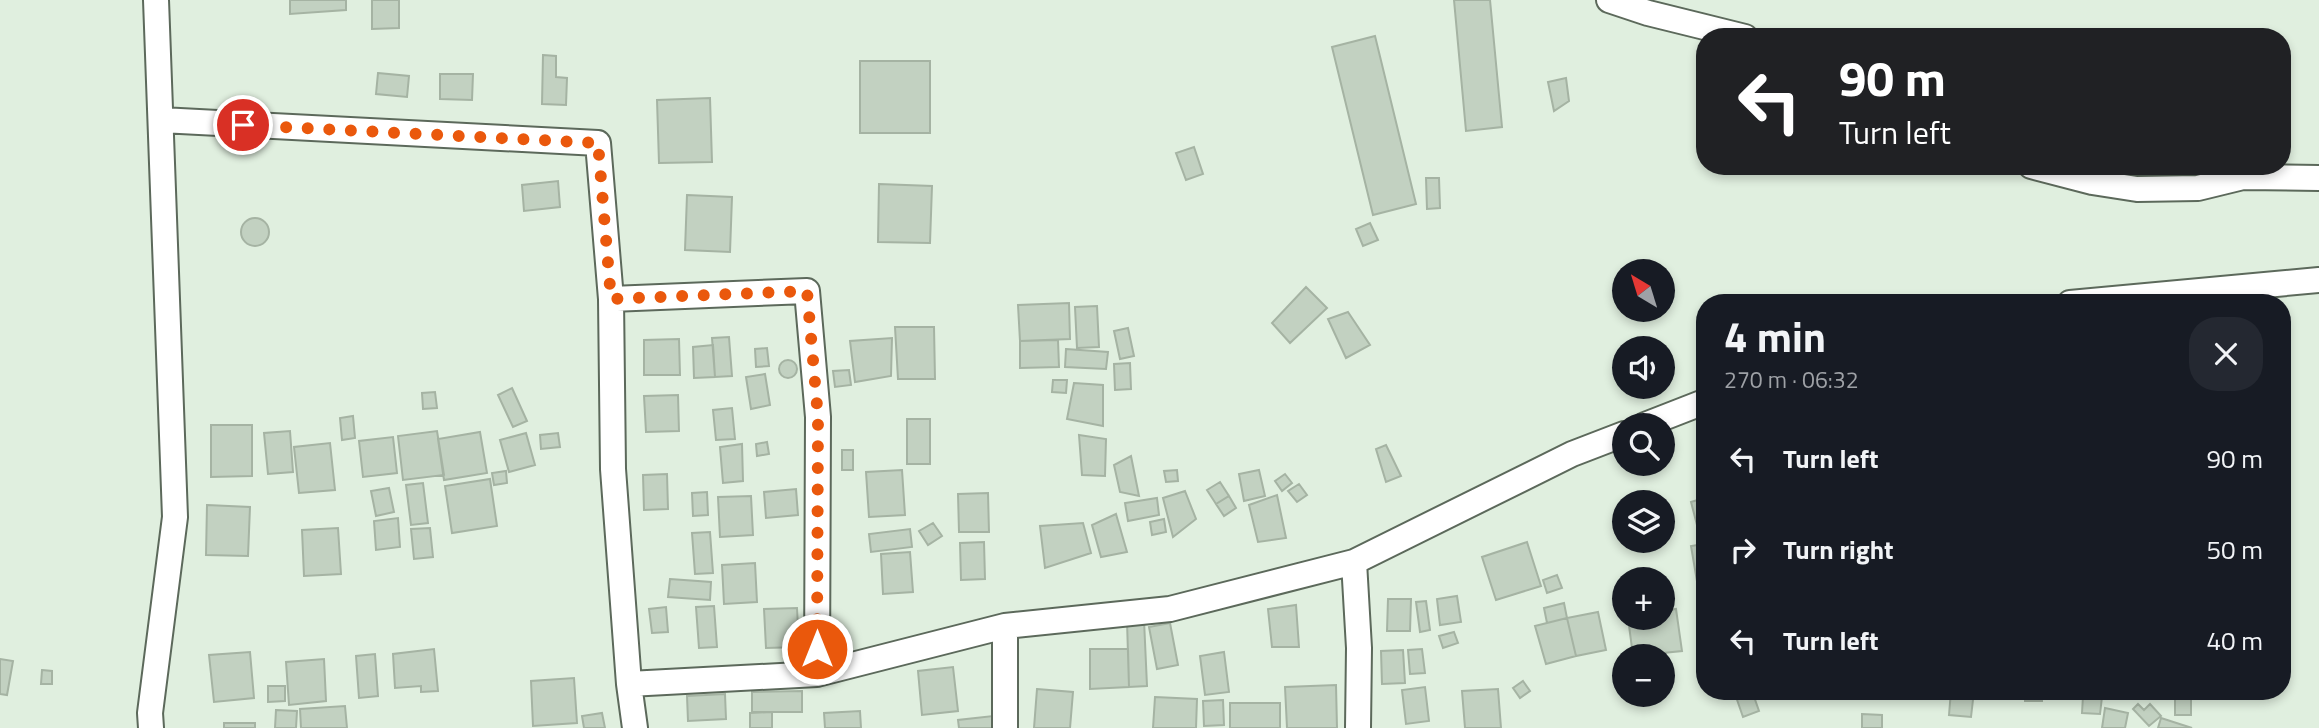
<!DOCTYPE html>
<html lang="en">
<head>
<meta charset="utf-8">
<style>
	:root { --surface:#171b24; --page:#242831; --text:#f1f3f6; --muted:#9ea1a6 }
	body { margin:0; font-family:"Titillium Web",sans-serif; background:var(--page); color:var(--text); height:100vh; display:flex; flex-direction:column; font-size:26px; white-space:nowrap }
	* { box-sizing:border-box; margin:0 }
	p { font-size:23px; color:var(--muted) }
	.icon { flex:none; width:38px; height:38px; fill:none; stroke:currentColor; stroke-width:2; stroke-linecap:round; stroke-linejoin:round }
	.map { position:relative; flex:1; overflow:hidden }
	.details { position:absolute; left:1696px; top:294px; width:595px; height:406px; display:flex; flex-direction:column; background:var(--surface); border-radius:28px; box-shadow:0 4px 10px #0003 }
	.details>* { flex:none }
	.hud { position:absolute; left:1696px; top:28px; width:595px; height:147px; border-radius:28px; box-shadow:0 4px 10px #0003; background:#202124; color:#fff; overflow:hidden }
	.needle { width:46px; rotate:322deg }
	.buttons { position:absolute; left:1612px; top:259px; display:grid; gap:14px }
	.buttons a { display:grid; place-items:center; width:63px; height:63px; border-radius:50%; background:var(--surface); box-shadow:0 4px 10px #0003; font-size:35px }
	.pin { position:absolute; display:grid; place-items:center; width:60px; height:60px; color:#fff; margin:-30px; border:4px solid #fff; border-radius:50%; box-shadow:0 2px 7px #0007 }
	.me { position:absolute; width:77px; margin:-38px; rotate:0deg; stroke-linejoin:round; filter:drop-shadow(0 0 5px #0008) }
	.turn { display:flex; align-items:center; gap:24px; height:147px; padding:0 28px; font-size:32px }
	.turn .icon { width:91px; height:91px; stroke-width:2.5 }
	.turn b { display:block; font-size:49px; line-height:60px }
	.round { display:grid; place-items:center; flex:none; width:74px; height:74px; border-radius:28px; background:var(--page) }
	.summary { display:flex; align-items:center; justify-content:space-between; height:119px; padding:0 28px }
	h1 { font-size:42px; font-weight:700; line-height:52px }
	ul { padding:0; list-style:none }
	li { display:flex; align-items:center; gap:21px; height:91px; padding:0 28px }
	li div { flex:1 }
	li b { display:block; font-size:26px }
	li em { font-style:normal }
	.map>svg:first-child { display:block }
	.building { fill:#c2d1c1; stroke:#a5b3a3; stroke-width:2 }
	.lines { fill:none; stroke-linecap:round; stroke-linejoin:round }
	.street-casing { stroke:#5c695b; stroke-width:28 }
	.street { stroke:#fff; stroke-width:24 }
	.route { stroke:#ea580c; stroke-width:12; stroke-dasharray:0 21.6 }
</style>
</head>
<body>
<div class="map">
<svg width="2319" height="728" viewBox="0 0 2319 728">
	<rect width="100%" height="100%" fill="#e0efdf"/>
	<!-- building -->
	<path class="building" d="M290 0H346V10L290 14Z
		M372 0H399V28L372 29Z
		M1454 0H1490L1502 127 1466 131Z
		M1375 36 1416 204 1373 215 1332 47Z
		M543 55 556 56V77L567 78 566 105 542 104Z
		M860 61H930V133H860Z
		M378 73 409 76 407 97 376 94Z
		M440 74H473L472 100 440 99Z
		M1566 78 1569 101 1554 111 1548 82Z
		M710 98 712 162 659 163 657 100Z
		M1194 147 1203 174 1186 180 1176 153Z
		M1426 178H1439L1440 208 1427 209Z
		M558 181 560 207 524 211 522 185Z
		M879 184 932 186 930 243 878 242Z
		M687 195 732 197 730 252 685 250Z
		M241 232a14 14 0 1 1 28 0a14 14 0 1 1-28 0Z
		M1370 223 1378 240 1363 246 1356 229Z
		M1306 287 1327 308 1290 343 1272 323Z
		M1069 303 1070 339 1020 341 1018 305Z
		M1097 306 1099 347 1077 348 1075 307Z
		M1348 312 1370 345 1346 358 1328 319Z
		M895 327H934L935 379H898Z
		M1128 328 1134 356 1120 359 1114 331Z
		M729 337 732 376 715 377 712 338Z
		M892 338 891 376 855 382 850 341Z
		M679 339 680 375H644V340Z
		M1058 340 1059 367 1020 368V341Z
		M713 345 715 377 694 378 693 347Z
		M767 348 769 366 756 367 755 349Z
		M1066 349 1108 352 1106 369 1065 367Z
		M779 369a9 9 0 1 1 18 0a9 9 0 1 1-18 0Z
		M1130 363 1131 389 1115 390 1114 364Z
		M849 370 851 385 835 387 833 371Z
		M765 374 770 405 751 409 746 377Z
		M1053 380H1067L1066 393 1052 392Z
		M1074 383 1103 385V426L1067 419Z
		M512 388 527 421 513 427 498 395Z
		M435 392 437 408 423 409 422 393Z
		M678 395 679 431 646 432 644 396Z
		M732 408 735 439 716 440 713 410Z
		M353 416 355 438 342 440 340 418Z
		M907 419H930V464H907Z
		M211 425H252V476L211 477Z
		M290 431 293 472 268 474 264 433Z
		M437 431 444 475 403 480 398 436Z
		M480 432 487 473 444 480 438 439Z
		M526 433 535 465 509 472 500 440Z
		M558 433 560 447 541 449 540 435Z
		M1079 435 1106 439 1105 476 1082 475Z
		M393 437 397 473 363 477 359 441Z
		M767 442 769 454 757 456 756 444Z
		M330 443 335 490 299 493 294 447Z
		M742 444 743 481 723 483 720 447Z
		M1386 445 1401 476 1386 482 1376 449Z
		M842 450H853V470H842Z
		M1131 456 1139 496 1120 492 1114 465Z
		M902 470 905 515 869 517 866 472Z
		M1177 470 1178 481 1166 482 1164 471Z
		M1259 470 1265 496 1244 501 1239 474Z
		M506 471 507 483 494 485 492 473Z
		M667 474 668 509 644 510 643 475Z
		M1285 474 1292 483 1282 491 1275 481Z
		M490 479 497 526 452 533 445 486Z
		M1220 482 1229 496 1216 504 1207 490Z
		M423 483 428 523 411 525 406 485Z
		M1299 484 1307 495 1297 502 1288 491Z
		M389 488 394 512 376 516 371 491Z
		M796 489 798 515 766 518 764 492Z
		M1185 491 1196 519 1173 537 1163 498Z
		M707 492 708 515 693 516 692 493Z
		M988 493 989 532H959L958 494Z
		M1277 495 1286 538 1258 542 1249 505Z
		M751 496 753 535 720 537 718 497Z
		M1229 496 1236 508 1224 516 1216 504Z
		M1157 498 1159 515 1128 521 1125 503Z
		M1704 498V523L1697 525 1691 502Z
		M207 505 250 507 248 556 206 555Z
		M1116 514 1127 552 1101 557 1092 525Z
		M398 518 400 547 376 550 374 521Z
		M1164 519 1166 532 1152 535 1150 522Z
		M933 523 942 536 928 545 919 531Z
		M1083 523 1091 553 1045 568 1040 526Z
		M338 528 341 574 304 576 302 530Z
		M430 528 433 557 414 559 411 529Z
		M910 529 912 547 871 552 869 534Z
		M710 532 713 573 695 574 692 533Z
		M984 542 985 579 961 580 960 543Z
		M1527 542 1541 586 1496 600 1482 557Z
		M1704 544V592L1699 593 1691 546Z
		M910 552 913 592 883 594 881 554Z
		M755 563 757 602 724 604 722 565Z
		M1557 575 1562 588 1547 593 1543 580Z
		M670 579 711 582 710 600 668 597Z
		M1457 596 1461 622 1440 625 1437 599Z
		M1388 599H1411L1410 631H1387Z
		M1426 601 1430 630 1420 632 1416 602Z
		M1564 603 1567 618 1547 623 1544 608Z
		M1296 605 1299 647H1272L1268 609Z
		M714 606 717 647 699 648 696 607Z
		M666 607 668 632 652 633 649 609Z
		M797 608 799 647 766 648 764 609Z
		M1676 609 1682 651 1633 656 1628 618H1662V611Z
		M1598 612 1606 650 1576 656 1567 618Z
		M1567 618 1576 656 1546 664 1535 626Z
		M1144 620 1147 686 1129 687 1127 621Z
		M1170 623 1178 665 1157 669 1149 627Z
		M1454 632 1458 643 1443 648 1439 636Z
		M434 649 438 691 421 692V686L395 688 393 654Z
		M1090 649H1128L1129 687 1090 689Z
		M1422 649 1425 673 1410 674 1408 650Z
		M1403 650 1405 683 1382 684 1381 651Z
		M250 652 254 698 214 702 209 655Z
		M1224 652 1229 692 1205 695 1200 656Z
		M375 654 378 696 359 698 356 656Z
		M0 659 13 661 7 695 0 694Z
		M324 659 326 701 289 705 286 662Z
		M953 667 958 711 922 715 918 671Z
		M42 670 52 671V684H41Z
		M574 678 577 723 533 726 531 681Z
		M1523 681 1530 691 1520 698 1513 688Z
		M1336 685 1337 728H1287L1285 687Z
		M268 686H285V701L268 702Z
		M1425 687 1429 721 1406 724 1402 690Z
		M1037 689 1073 692 1070 728H1034Z
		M1498 689 1501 728H1465L1462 691Z
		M802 691V712H752V692Z
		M1734 691H1752L1759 711 1743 717Z
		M1951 691H1974L1971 717 1949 715Z
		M2025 691H2042V701H2025Z
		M2191 693V715H2175V694Z
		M725 694 726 719 688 721 687 696Z
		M2083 696 2102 697 2100 714 2082 713Z
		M1155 697 1197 699 1196 728H1153Z
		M1223 700 1224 725 1204 726 1203 701Z
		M1230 703H1280V728H1230Z
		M2138 704 2144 710 2150 704 2161 716 2149 726 2133 709Z
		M345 706 347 728H301L300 709Z
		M2105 708 2128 713 2125 728H2102Z
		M276 710 297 711 296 728H275Z
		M860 711 861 728H825L824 713Z
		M772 712V728H750V713Z
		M602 713 605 728H584L582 716Z
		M1862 714 1882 715V728H1862Z
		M993 716 994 728H959L958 720Z
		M2161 718 2192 728H2158Z
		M224 723H255V728H224Z"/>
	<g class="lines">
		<defs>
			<path id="street" d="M1609 0 1648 13 1745 37
				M161 120 598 143 611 299 613 469 629 684 635 728
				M2031 166 2092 182 2137 189 2198 188 2243 177 2319 178
				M611 299 807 291 818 417 817 674
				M2070 303 2319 280
				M1645 425 1704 402
				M1354 562 1359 648 1358 728
				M1005 626V728
				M629 684 817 674 1005 626 1170 609 1354 562 1572 454 1624 434
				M151 728 150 713 175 517 156 0"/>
		</defs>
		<!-- street casing -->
		<use href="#street" class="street-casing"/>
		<!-- street -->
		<use href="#street" class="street"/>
	</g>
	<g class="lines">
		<!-- route -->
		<path class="route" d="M243 125 598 143 611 299 807 291 818 417 817 649"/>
	</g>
</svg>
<div class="buttons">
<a><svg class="needle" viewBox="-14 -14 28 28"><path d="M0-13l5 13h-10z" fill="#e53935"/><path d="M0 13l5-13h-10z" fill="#9ea1a6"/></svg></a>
<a><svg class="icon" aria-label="sound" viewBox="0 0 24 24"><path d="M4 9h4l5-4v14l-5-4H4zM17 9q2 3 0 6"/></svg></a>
<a><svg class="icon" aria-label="search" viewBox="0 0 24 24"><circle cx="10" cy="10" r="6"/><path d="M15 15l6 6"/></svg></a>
<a><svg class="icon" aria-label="layers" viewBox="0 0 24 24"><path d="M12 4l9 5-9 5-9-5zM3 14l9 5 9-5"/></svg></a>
<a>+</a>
<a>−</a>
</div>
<div class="pin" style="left:243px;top:125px;background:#d93025"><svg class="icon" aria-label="arrive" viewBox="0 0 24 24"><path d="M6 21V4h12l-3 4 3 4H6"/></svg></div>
<svg class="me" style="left:817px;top:649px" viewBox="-20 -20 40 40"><circle r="17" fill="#ea580c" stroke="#fff" stroke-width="3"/><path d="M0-11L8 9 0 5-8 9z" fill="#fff"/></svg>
<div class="hud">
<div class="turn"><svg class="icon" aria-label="left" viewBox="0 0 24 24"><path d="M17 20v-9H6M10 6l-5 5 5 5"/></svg><div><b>90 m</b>Turn left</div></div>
</div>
<section class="details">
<div class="summary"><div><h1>4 min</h1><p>270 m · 06:32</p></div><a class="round"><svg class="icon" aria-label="close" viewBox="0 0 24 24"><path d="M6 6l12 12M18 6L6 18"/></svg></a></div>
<ul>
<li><svg class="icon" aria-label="left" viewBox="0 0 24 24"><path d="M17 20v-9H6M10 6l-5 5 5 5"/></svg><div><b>Turn left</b></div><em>90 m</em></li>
<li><svg class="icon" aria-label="right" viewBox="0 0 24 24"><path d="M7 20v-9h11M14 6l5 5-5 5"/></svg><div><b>Turn right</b></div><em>50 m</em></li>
<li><svg class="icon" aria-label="left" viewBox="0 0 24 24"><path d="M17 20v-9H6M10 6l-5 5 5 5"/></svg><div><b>Turn left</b></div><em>40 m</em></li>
</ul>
</section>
</div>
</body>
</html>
